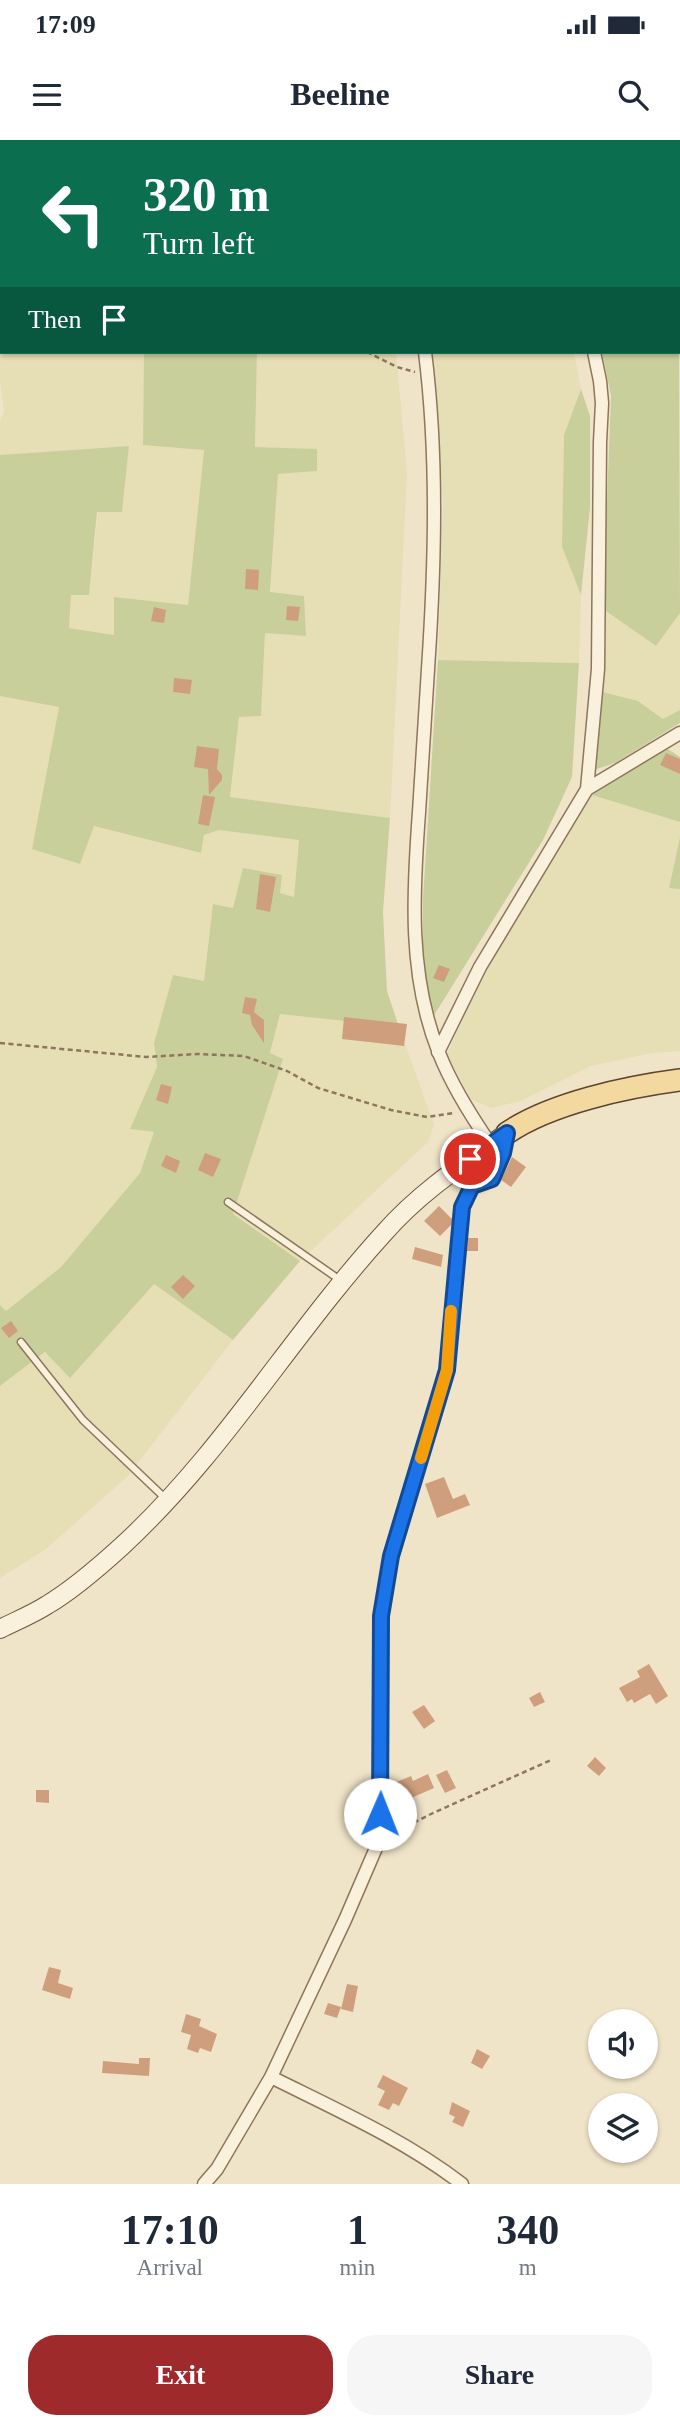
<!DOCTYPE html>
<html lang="en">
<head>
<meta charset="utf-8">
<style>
	:root { --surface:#fff; --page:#f6f6f7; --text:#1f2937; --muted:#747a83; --accent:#9e2a2b }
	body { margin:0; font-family:Georgia,serif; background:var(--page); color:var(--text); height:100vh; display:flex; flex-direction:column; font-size:26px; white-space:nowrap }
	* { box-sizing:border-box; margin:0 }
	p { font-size:23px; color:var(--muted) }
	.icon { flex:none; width:38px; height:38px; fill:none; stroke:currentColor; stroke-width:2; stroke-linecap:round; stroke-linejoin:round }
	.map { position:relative; height:2044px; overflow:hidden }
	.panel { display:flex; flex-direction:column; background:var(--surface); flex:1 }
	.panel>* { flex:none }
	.top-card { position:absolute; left:0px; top:0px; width:681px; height:214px; box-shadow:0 2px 5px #0004; background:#0b6e4f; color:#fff; overflow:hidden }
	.fabs { position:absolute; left:588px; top:1869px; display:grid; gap:14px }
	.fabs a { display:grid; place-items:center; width:70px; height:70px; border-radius:50%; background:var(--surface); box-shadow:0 2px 5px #0004; font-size:35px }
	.pin { position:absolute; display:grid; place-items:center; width:60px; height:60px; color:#fff; margin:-30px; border:4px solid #fff; border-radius:50%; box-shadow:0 2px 7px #0007 }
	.me { position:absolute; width:77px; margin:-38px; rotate:1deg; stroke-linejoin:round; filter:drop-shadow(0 0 5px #0008) }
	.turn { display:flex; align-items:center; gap:24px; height:147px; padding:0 28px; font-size:32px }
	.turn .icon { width:91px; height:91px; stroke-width:2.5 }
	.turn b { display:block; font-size:49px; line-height:60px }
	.then { display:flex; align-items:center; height:66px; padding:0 28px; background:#0003; gap:14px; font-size:26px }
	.eta { display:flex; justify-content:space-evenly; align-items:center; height:119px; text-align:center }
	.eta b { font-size:42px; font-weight:600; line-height:49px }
	.cta { display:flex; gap:14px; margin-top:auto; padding:14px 28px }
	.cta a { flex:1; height:80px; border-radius:28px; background:var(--accent); color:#fff; font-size:28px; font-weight:600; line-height:80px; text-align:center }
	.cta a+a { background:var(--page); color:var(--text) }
	.status { display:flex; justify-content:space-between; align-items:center; height:49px; padding:0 35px; background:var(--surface); direction:ltr }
	.status svg { height:19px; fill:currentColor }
	header { display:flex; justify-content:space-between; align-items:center; height:91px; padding:0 28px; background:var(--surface); font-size:32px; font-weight:600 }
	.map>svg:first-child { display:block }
	.farmland { fill:#e6deb5 }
	.green { fill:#c9cf9b }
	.building { fill:#cf9f7d }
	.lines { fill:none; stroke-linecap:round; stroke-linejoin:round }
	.lane-casing { stroke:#8d765c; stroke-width:9 }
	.street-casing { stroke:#8d765c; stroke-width:15 }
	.secondary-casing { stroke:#6f573f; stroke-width:20 }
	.primary-casing { stroke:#5b4430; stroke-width:24 }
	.path { stroke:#8d765c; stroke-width:2.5; stroke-dasharray:5 3.5; stroke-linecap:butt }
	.lane { stroke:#faf1dc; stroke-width:6 }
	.street { stroke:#faf1dc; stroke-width:12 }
	.secondary { stroke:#faf1dc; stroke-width:18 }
	.primary { stroke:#f3d9a0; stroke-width:21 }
	.route-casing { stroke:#114b97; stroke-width:18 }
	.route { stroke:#1a73e8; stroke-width:12 }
	.slow { stroke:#f59e0b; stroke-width:12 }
</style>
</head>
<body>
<div class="status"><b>17:09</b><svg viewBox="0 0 49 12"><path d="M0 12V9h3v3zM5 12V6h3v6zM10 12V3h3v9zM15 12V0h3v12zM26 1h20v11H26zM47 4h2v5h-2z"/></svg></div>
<header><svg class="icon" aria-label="menu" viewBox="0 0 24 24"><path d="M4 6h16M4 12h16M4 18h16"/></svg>Beeline<svg class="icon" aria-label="search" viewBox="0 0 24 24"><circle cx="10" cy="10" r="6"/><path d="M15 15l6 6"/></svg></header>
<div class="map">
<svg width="680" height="2044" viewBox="0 0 680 2044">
	<rect width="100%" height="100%" fill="#f0e4c8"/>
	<!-- farmland -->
	<path class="farmland" d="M0 0H360V2H2V41Z
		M406 0H524L525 2H407Z
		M544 0H680V165L679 2Z
		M0 185H2V212H144L143 305 204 309 188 465 115 457 114 495 69 488 71 454 89 455 98 372H122L129 306 0 315V281L4 272 0 241Z
		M257 212H396L407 334 390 678 230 657 239 577 261 575 265 493 305 496 270 453 278 334 316 331V309L255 307Z
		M432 212H574L581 249 564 295 562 407 581 455 579 523 438 520 443 363Z
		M603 469 656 506 680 473V570L663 579 638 561 603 552Z
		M0 556 59 566 32 709 94 686 200 713 204 695 219 690 299 700 294 757 280 753 233 768 213 764 204 842 173 836 154 903 157 927 130 989 154 992 140 1033 61 1127 6 1171 0 1165Z
		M592 655 680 682V697L669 747 680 749V911L652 913 591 926 521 961 491 968 471 959 447 914 483 835Z
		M280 874 399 887 434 985 428 1002 300 1121 233 1074 283 920 270 914Z
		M154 1144 233 1200 127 1337 46 1409 0 1438V1246L46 1212 70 1237Z"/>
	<!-- green -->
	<path class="green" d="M0 32 2 41 0 185Z
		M679 195 680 473 656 506 603 469 611 256 602 212H679Z
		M144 212H257L255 307 317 309V331L278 334 270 452 304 456 306 496 265 493 261 576 239 577 230 657 390 678 383 772 387 851 399 887 280 874 270 913 283 919 233 1074 300 1121 233 1200 154 1144 70 1238 45 1212 0 1246V1165L6 1171 61 1127 140 1033 154 992 130 989 157 927 154 903 173 835 204 841 213 764 233 768 243 728 282 735 280 753 294 757 299 700 219 690 204 695 201 713 94 686 80 724 32 709 59 567 0 556V315L129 306 122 372H97L89 455H71L69 488 114 495V457L188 465 204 310 143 305Z
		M581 249 590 276V368L581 455 562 407 564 295Z
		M438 520 579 523 572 637 543 700 433 877 423 833V759Z
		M603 552 638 561 663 579 680 570V583L615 623 594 630Z
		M665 607 680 617V682L592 655Z
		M680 697V749L669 748Z"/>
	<!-- building -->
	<path class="building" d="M246 429 259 430 258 450 245 449Z
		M287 466 300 467 298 481 286 480Z
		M154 467 166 470 164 483 151 481Z
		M174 538 192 540 190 554 173 552Z
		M197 606 219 609 217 629 222 635V640L209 655 208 629 194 627Z
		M666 613 680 619V634L660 625Z
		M203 655 215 657 209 686 198 684Z
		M260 734 276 737 270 772 256 769Z
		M439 825 450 829 444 842 433 838Z
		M245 857 257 859 254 872 264 880V903L252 885 250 875 242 873Z
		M344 877 407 884 404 906 342 899Z
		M161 944 172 947 168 964 156 960Z
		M205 1013 221 1019 213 1037 198 1030Z
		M166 1015 180 1021 176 1033 161 1026Z
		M512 1017 526 1027 511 1047 501 1040Z
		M439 1066 452 1079V1084L440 1096 424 1081Z
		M468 1098H478V1111H467Z
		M415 1107 443 1115 441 1127 412 1119Z
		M183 1135 195 1146 183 1159 171 1147Z
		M11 1181 18 1191 9 1198 1 1188Z
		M444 1337 453 1359 465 1354 470 1365 437 1378 425 1344Z
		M649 1524 668 1556 656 1564 650 1554 634 1563 632 1559 627 1562 619 1548 640 1537 637 1531Z
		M540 1552 545 1562 534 1567 529 1558Z
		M424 1565 435 1581 424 1589 412 1572Z
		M595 1617 606 1628 599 1636 587 1626Z
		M447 1630 456 1648 445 1653 436 1635Z
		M428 1634 434 1648 402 1662 394 1643 411 1636 413 1641Z
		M36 1650H49V1663L36 1662Z
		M49 1827 61 1830 58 1843 73 1848 70 1859 42 1850Z
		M347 1844 358 1846 353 1872 341 1869Z
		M328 1863 341 1867 337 1878 324 1874Z
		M186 1874 201 1879 199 1886 217 1894 211 1912 200 1908 198 1913 187 1909 191 1895 181 1892Z
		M477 1909 490 1916 482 1929 471 1923Z
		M139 1918H150L149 1936 102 1933 103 1921 139 1924Z
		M383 1935 408 1948 399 1966 393 1963 389 1970 378 1965 385 1951 377 1947Z
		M452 1962 470 1971 463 1987 452 1982 455 1977 449 1974Z"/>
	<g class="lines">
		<defs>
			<path id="lane" d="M228 1062 340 1140
				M21 1202 83 1280 167 1360"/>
			<path id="street" d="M395 0V2
				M538 0V2
				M425 212C438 316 435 425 428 529 425 577 422 624 419 672 413 753 408 836 439 913 452 946 471 976 491 1005
				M587 649 680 593
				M438 912 480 827 587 649 598 529 600 302 602 263 600 241 594 212
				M271 1937C337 1970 403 1999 462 2044
				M204 2044 217 2029 271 1937 345 1780 379 1701 381 1476 392 1416 447 1230 462 1067 473 1046 492 1039 503 1013 507 993"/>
			<path id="secondary" d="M0 1489C16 1481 33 1474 47 1465 74 1449 99 1427 122 1406 223 1313 292 1194 384 1093 420 1052 463 1024 507 993"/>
			<path id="primary" d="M507 993C551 963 627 947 680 940"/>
		</defs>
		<!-- lane casing -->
		<use href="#lane" class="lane-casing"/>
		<!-- street casing -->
		<use href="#street" class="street-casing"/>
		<!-- secondary casing -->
		<use href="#secondary" class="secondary-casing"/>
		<!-- primary casing -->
		<use href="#primary" class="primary-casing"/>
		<!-- path -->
		<path class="path" d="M367 212 397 227 415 232
			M0 903 146 917 197 914 244 916 287 931 318 948 391 970 427 977 454 973
			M391 1694 433 1673 551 1620"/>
		<!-- lane -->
		<use href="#lane" class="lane"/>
		<!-- street -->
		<use href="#street" class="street"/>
		<!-- secondary -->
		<use href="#secondary" class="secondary"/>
		<!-- primary -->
		<use href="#primary" class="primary"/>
	</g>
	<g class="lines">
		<defs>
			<path id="route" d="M380 1674 381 1476 391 1416 447 1230 462 1067 472 1046 492 1039 503 1013 507 993 470 1019"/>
		</defs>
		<!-- route casing -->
		<use href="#route" class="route-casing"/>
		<!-- route -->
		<use href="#route" class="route"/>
		<!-- slow -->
		<path class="slow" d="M421 1318 447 1230 451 1171"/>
	</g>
</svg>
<div class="fabs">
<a><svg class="icon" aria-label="sound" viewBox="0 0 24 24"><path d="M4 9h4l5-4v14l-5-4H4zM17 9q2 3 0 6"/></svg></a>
<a><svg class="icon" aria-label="layers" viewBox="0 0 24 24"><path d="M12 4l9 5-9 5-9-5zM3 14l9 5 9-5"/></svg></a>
</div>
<div class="pin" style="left:470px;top:1019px;background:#d93025"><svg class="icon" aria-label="arrive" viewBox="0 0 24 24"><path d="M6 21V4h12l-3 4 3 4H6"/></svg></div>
<svg class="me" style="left:380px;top:1674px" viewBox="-20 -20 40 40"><circle r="19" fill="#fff"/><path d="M0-13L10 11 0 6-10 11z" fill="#1a73e8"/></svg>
<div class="top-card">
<div class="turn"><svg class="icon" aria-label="left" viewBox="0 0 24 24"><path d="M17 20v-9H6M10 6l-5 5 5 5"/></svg><div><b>320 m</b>Turn left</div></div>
<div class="then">Then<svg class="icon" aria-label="arrive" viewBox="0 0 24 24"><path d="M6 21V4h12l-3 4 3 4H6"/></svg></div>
</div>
</div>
<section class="panel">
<div class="eta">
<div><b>17:10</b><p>Arrival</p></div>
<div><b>1</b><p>min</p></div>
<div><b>340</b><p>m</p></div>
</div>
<div class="cta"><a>Exit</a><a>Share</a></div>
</section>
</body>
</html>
